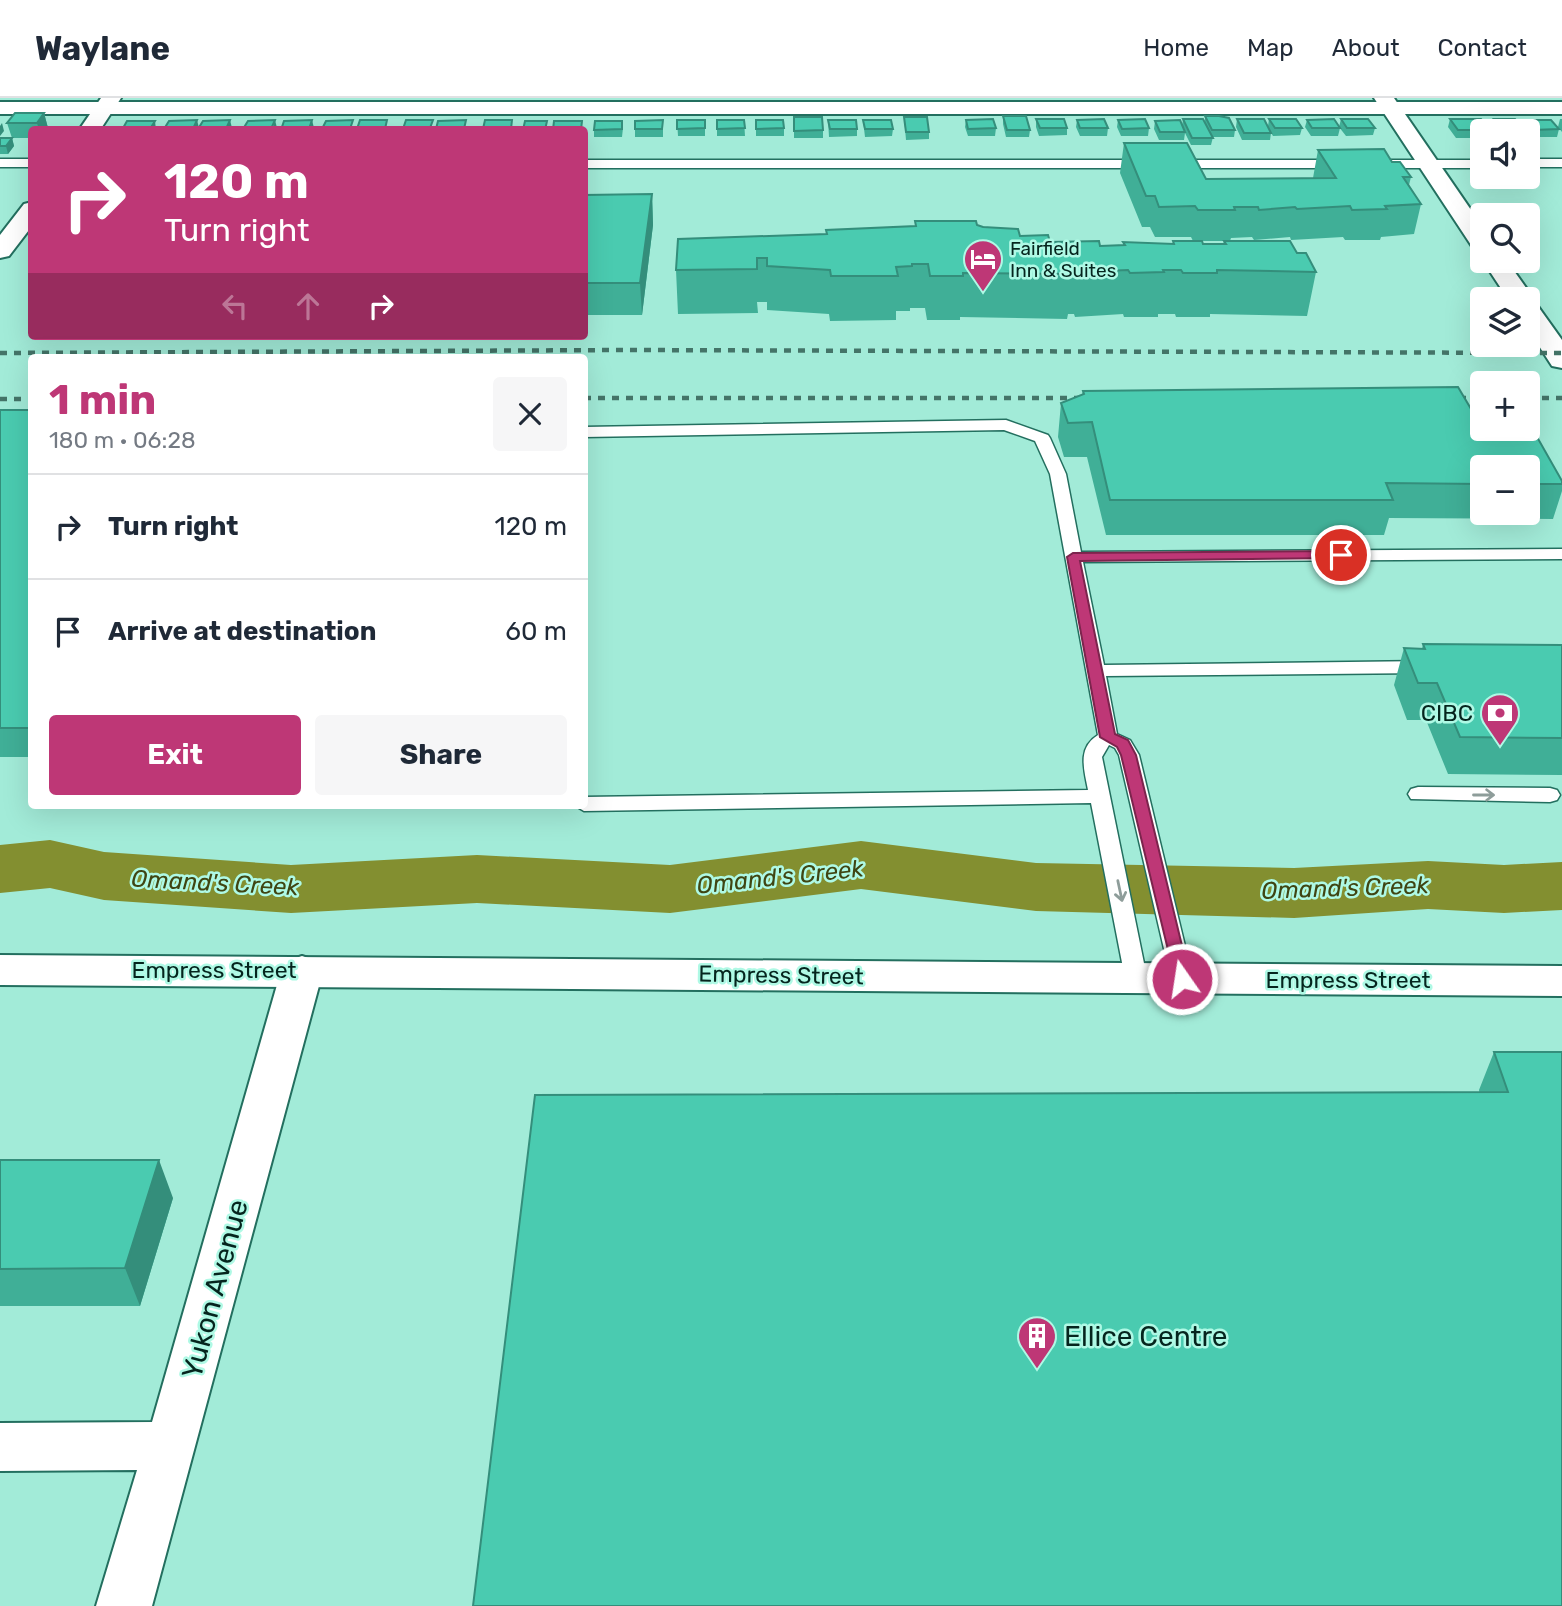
<!DOCTYPE html>
<html lang="en">
<head>
<meta charset="utf-8">
<style>
	:root { --surface:#fff; --page:#f6f6f7; --text:#1f2937; --muted:#747a83; --line:#e0e1e3; --accent:#be3776 }
	body { margin:0; font-family:Rubik,sans-serif; background:var(--page); color:var(--text); height:100vh; display:flex; flex-direction:column; font-size:26px; white-space:nowrap }
	* { box-sizing:border-box; margin:0 }
	p { font-size:23px; color:var(--muted) }
	.icon { flex:none; width:38px; height:38px; fill:none; stroke:currentColor; stroke-width:2; stroke-linecap:round; stroke-linejoin:round }
	.map { position:relative; flex:1; overflow:hidden }
	.sheet { position:absolute; left:28px; top:256px; width:560px; height:455px; display:flex; flex-direction:column; background:var(--surface); border-radius:7px; box-shadow:0 7px 28px #0002 }
	.sheet>* { flex:none }
	.banner { position:absolute; left:28px; top:28px; width:560px; height:214px; border-radius:7px; box-shadow:0 7px 28px #0002; background:#be3776; color:#fff; overflow:hidden }
	.fabs { position:absolute; left:1470px; top:21px; display:grid; gap:14px }
	.fabs a { display:grid; place-items:center; width:70px; height:70px; border-radius:7px; background:var(--surface); box-shadow:0 7px 28px #0002; font-size:35px }
	.pin { position:absolute; display:grid; place-items:center; width:60px; height:60px; color:#fff; margin:-30px; border:4px solid #fff; border-radius:50%; box-shadow:0 2px 7px #0007 }
	.me { position:absolute; width:77px; margin:-38px; rotate:347deg; stroke-linejoin:round; filter:drop-shadow(0 0 5px #0008) }
	.turn { display:flex; align-items:center; gap:24px; height:147px; padding:0 21px; font-size:32px }
	.turn .icon { width:91px; height:91px; stroke-width:2.5 }
	.turn b { display:block; font-size:49px; line-height:60px }
	.lanes { display:flex; align-items:center; height:66px; padding:0 21px; background:#0003; justify-content:center; gap:35px; direction:ltr }
	.lanes .off { opacity:.35 }
	.round { display:grid; place-items:center; flex:none; width:74px; height:74px; border-radius:7px; background:var(--page) }
	.overview { display:flex; align-items:center; justify-content:space-between; height:119px; padding:0 21px }
	h1 { font-size:42px; font-weight:700; line-height:52px; color:var(--accent) }
	.button { display:flex; gap:14px; margin-top:auto; padding:14px 21px }
	.button a { flex:1; height:80px; border-radius:7px; background:var(--accent); color:#fff; font-size:28px; font-weight:700; line-height:80px; text-align:center }
	.button a+a { background:var(--page); color:var(--text) }
	ul { padding:0; list-style:none }
	li { display:flex; align-items:center; gap:21px; height:105px; padding:0 21px; border-top:2px solid var(--line) }
	li div { flex:1 }
	li b { display:block; font-size:26px }
	li em { font-style:normal }
	header { display:flex; align-items:center; gap:42px; box-sizing:border-box; height:98px; padding:0 35px; background:var(--surface); border-bottom:2px solid var(--line) }
	header strong { font-size:33px }
	nav { display:flex; gap:38px; margin-inline-start:auto; font-size:24px }
	.map>svg:first-child { display:block }
	.lines { fill:none; stroke-linecap:round; stroke-linejoin:round }
	.river { fill:#838f30; fill-rule:evenodd }
	.service-casing { stroke:#236f5f; stroke-width:3 }
	.minor-casing { stroke:#236f5f; stroke-width:4 }
	.secondary-casing { stroke:#236f5f; stroke-width:4 }
	.service { fill:#fff; fill-rule:evenodd }
	.minor { fill:#fff; fill-rule:evenodd }
	.secondary { fill:#fff; fill-rule:evenodd }
	.rail { stroke:#447468; stroke-width:4.5; stroke-dasharray:7 7; stroke-linecap:butt }
	.wall { fill:#40af97; fill-rule:evenodd }
	.shaded-wall { fill:#348e7b }
	.building { fill:#4acbb0; stroke:#348e7b; stroke-width:2 }
	.oneway { stroke:#8e9d9a }
	.route { fill:#be3776; stroke:#7c244d; stroke-width:2 }
	.labels { text-anchor:middle; dominant-baseline:central; stroke-width:5; stroke-linejoin:round; paint-order:stroke }
	.far-poi-label { font-size:19px; fill:#05251e; stroke:#aff9e5; text-anchor:start }
	.poi-label { font-size:23px; fill:#05251e; stroke:#aff9e5; text-anchor:end }
	.street-label { font-size:23px; fill:#05251e; stroke:#aff9e5 }
	.water-label { font-size:24px; font-style:italic; fill:#3f4512; stroke:#aff9e5 }
	.near-street-label { font-size:28px; fill:#05251e; stroke:#aff9e5 }
	.near-poi-label { font-size:28px; fill:#05251e; stroke:#aff9e5; text-anchor:start }
</style>
</head>
<body>
<header>
<strong>Waylane</strong>
<nav><a>Home</a><a>Map</a><a>About</a><a>Contact</a></nav>
</header>
<div class="map">
<svg width="1562" height="1508" viewBox="0 0 1562 1508">
	<rect width="100%" height="100%" fill="#a2ebd8"/>
	<g class="lines">
		<!-- river -->
		<path class="river" d="M50 742 104 754 291 767 477 757 670 767 861 743 1036 765 1294 770 1428 763 1504 767 1562 764V812L1504 815 1428 811 1294 820 1036 813 861 791 670 815 477 805 291 815 104 802 50 790 0 795V747Z"/>
		<defs>
			<path id="service" d="M0 61H32V69H0Z
				M1528 61H1562V69H1528Z
				M584 62H1482V70H584Z
				M1006 322 1048 337 1050 340 1066 376 1081 454 1562 451V461L1083 464 1104 567 1427 563 1436 569 1427 575 1106 578 1117 636 1130 642 1139 657 1193 881 1190 887 1182 889 1174 887 1171 881 1119 657 1115 650 1109 647 1102 659 1147 880 1144 886 1136 888 1128 886 1125 880 1091 705 584 713 574 707H584V699L1088 692C1084 671 1077 650 1098 637L1050 376 1035 343 1004 332 584 339V329Z
				M1418 689 1550 690 1557 692 1560 697 1557 702 1550 704 1411 701 1408 696 1411 691Z"/>
			<path id="minor" d="M0 4H1562V16H0Z
				M302 858 317 863 323 873 152 1508H96L137 1372 0 1373V1325L152 1324 281 873 287 863Z"/>
			<path id="secondary" d="M101 0H121L100 32H79Z
				M1374 0H1394L1482 128V152L1473 150Z
				M32 104V128L9 158 0 160V137L24 106Z
				M1483 163H1507L1534 201 1531 205 1537 207 1562 242V270L1552 268 1528 231V201H1508Z
				M0 857 1562 868V898L0 887Z"/>
		</defs>
		<!-- service casing -->
		<use href="#service" class="service-casing"/>
		<!-- minor casing -->
		<use href="#minor" class="minor-casing"/>
		<!-- secondary casing -->
		<use href="#secondary" class="secondary-casing"/>
		<!-- service -->
		<use href="#service" class="service"/>
		<!-- minor -->
		<use href="#minor" class="minor"/>
		<!-- secondary -->
		<use href="#secondary" class="secondary"/>
		<!-- rail -->
		<path class="rail" d="M0 255 626 252 1562 255
			M584 300H1092
			M1445 300H1482
			M1528 300H1562
			M0 301H32"/>
	</g>
	<!-- wall -->
	<path class="wall" d="M44 15 48 30 47 32H32V40H12L7 25Z
		M1003 18 1030 32 1029 39H1006L1003 26Z
		M1205 18 1235 32 1234 39H1213L1211 47H1191L1185 35 1184 42H1159L1154 31 1155 23 1182 28 1183 21 1205 23Z
		M794 19 823 32V40H794Z
		M904 19 929 34V41L906 42Z
		M1036 21 1067 30V37L1039 38 1036 29Z
		M1237 21 1268 28 1269 21 1302 30 1300 37 1273 38 1270 33 1271 35 1270 42H1242L1236 29Z
		M1341 21 1375 30 1373 37 1346 38 1339 29Z
		M1450 21 1490 32V33H1482V40H1456L1448 29Z
		M1494 21 1524 31 1523 33H1496L1493 29Z
		M1560 21H1562V34L1558 29Z
		M663 22V39H635V31Z
		M677 22H705V38H678Z
		M717 22H744L745 38H717Z
		M756 22 784 30V38H756Z
		M828 22 857 31V38L829 39Z
		M863 22 893 31 892 38 865 39Z
		M966 22 996 30 995 38H968L965 29Z
		M1077 22 1108 30 1107 38H1080L1076 29Z
		M1118 22 1149 30 1148 38H1121L1117 29Z
		M1307 22 1340 30 1338 38H1311L1305 29Z
		M1525 22 1559 31 1557 39H1531L1528 36V33H1526L1523 29Z
		M623 30 622 39H594V32Z
		M12 40 14 48 8 56H0V48Z
		M1124 45 1206 81 1313 80 1318 52 1392 64 1411 79 1409 87 1421 106 1414 136 1381 139 1380 142H1345L1343 139 1291 142 1290 139 1254 142 1252 139 1231 140 1230 143 1297 155 1316 174 1307 218 1210 216V219H1176L1175 216H1158V219H1124L1123 216 1075 219 1074 216H1068L1067 221 960 219V222H927L925 210H910V213H896V222L830 223 829 216 767 212V204H757L758 215 678 216 676 172 826 136V132L915 129V123L977 127 1050 144 1100 148 1123 147V144L1173 146V143H1193L1191 139H1155L1150 129H1142L1120 75ZM1202 143H1224L1223 146H1203Z
		M652 96 653 127 642 217H584V97Z
		M1083 293 1477 321 1562 383V393L1553 421 1389 420 1384 437H1106L1087 359H1064L1058 339 1061 305 1082 297ZM1482 369H1528V415H1482Z
		M0 312H32V659H0Z
		M1423 546 1562 547V677L1448 676 1426 622H1407L1394 587 1404 550 1422 551Z
		M78 707H263L262 710H79Z
		M1494 954H1562V1508L1479 992Z
		M0 1062 173 1100 140 1208H0Z"/>
	<!-- shaded-wall -->
	<path class="shaded-wall" d="M44 15 48 30 47 32H39L37 25Z
		M197 22 199 30 198 32H193Z
		M230 22 232 30 231 32H226Z
		M275 22 277 30 276 32H272Z
		M312 22 314 30 313 32H309Z
		M155 23 156 32H150Z
		M2 25 4 33 0 38V28Z
		M12 40 14 48 8 56 6 48Z
		M652 96 653 127 642 217 640 185Z
		M159 1062 173 1100 140 1208 125 1170Z"/>
	<!-- building -->
	<path class="building" d="M15 15H44L37 25H7Z
		M1003 18H1026L1030 32H1007Z
		M1205 18H1219L1229 20 1235 32H1212Z
		M794 19H822L823 32 794 33Z
		M904 19H927L929 34H906Z
		M993 21 996 30 968 31 966 22Z
		M1036 21H1064L1067 30H1040Z
		M1104 21 1108 30H1080L1077 22Z
		M1145 21 1149 30 1122 31 1118 22Z
		M1183 21H1203L1213 40H1192Z
		M1237 21H1264L1271 35H1244Z
		M1269 21H1296L1302 30H1275Z
		M1334 21 1340 30H1312L1307 22Z
		M1341 21H1368L1375 30H1347Z
		M1450 21H1481L1490 32H1458Z
		M1494 21H1515L1524 31 1503 32Z
		M197 22 193 31H164L169 23Z
		M230 22 226 31H198L203 23Z
		M275 22 271 31H243L248 23Z
		M312 22 309 31 281 32 284 23Z
		M353 22 350 31H322L326 23Z
		M360 22H387L385 31H357Z
		M406 22H433L430 30 403 31Z
		M466 22 464 31H436L438 23Z
		M485 22H512L511 31H483Z
		M663 22 662 31H635V23Z
		M677 22H705V30L677 31Z
		M717 22H744L745 30 717 31Z
		M756 22H783L784 30 756 31Z
		M828 22H856L857 31H830Z
		M863 22H891L893 31H865Z
		M1180 22 1185 34H1160L1155 23Z
		M1525 22H1551L1559 31 1533 32Z
		M127 23H155L150 31 122 32Z
		M525 23H547L545 32H523Z
		M554 23H582L581 32H553Z
		M595 23H622V31L594 32Z
		M0 40H12L6 48H0Z
		M1124 45H1187L1206 81 1336 80 1318 52 1384 51 1392 64H1400L1411 79H1403L1421 106 1385 108 1387 111 1352 112 1350 108 1297 111 1295 109 1259 112 1258 109H1234L1235 112H1198L1195 108 1159 109 1155 98H1146Z
		M652 96 640 185H584V97Z
		M915 123H976L977 127 983 129 1018 131 1020 138 1048 137 1050 144 1099 143 1100 148 1125 147 1123 144 1174 146 1173 143H1202L1203 146H1226L1224 143H1290L1297 155H1306L1316 174 1217 172V175H1183L1181 172H1163L1164 174 1130 175 1128 172 1080 174 1079 172H1071L1072 176 963 175V178H930L928 166H912V168L896 169 898 178H831L830 172 767 168V160H757V171L676 172 678 141 827 136 826 132 916 128Z
		M1458 289 1477 321H1482V331H1528V323L1562 383V386H1528V369H1482V386L1386 385 1393 402H1110L1092 324 1068 325 1061 305 1084 296 1083 293Z
		M0 312H32V630H0Z
		M1423 546 1562 547V640L1460 639 1437 585H1418L1404 550 1425 551Z
		M1494 954H1562V1508H473L535 997 1508 994Z
		M0 1062H159L125 1170 0 1171Z"/>
	<!-- one-way arrows -->
	<defs><path id="oneway-shaft" d="M-6 0H5M1.5-3L5.5 0L1.5 3" fill="none" stroke-width="1.6" stroke-linecap="round" stroke-linejoin="round" transform="scale(1.75)"/></defs>
	<g class="oneway">
		<use href="#oneway-shaft" transform="translate(1484 697)"/>
		<use href="#oneway-shaft" transform="translate(1120 793) rotate(78)"/>
	</g>
	<!-- route -->
	<path class="route" d="M1341 453 1347 457 1345 460 1080 463 1115 636 1128 642 1136 657 1190 881 1188 885H1176L1121 657 1117 649 1100 639 1067 459 1073 455Z"/>
	<!-- icons -->
	<defs>
		<symbol id="hotel-pin" viewBox="-11 -11 22 30"><path d="M0 17L-7.5 6A9.5 9.5 0 1 1 7.5 6Z" fill="#be3776" stroke="#aff9e5"/><path d="M-6-4.5h1.5V1H6V5H4.5V3h-9V5H-6ZM-4 0a1.8 1.8 0 1 1 3.6 0ZM.5 0V-2.5h3Q6-2.5 6 0Z" fill="#fff"/></symbol>
		<symbol id="bank-pin" viewBox="-11 -11 22 30"><path d="M0 17L-7.5 6A9.5 9.5 0 1 1 7.5 6Z" fill="#be3776" stroke="#aff9e5"/><path d="M-6-4H6V4H-6ZM0-2.3a2.3 2.3 0 1 0 0 4.6a2.3 2.3 0 1 0 0-4.6Z" fill="#fff"/></symbol>
		<symbol id="building-pin" viewBox="-11 -11 22 30"><path d="M0 17L-7.5 6A9.5 9.5 0 1 1 7.5 6Z" fill="#be3776" stroke="#aff9e5"/><path d="M-4-6H4V6H1V3H-1V6H-4ZM-2.5-4.3h1.7v1.8h-1.7ZM.8-4.3h1.7v1.8H.8ZM-2.5-1h1.7V.8h-1.7ZM.8-1h1.7V.8H.8Z" fill="#fff"/></symbol>
	</defs>
	<g fill-rule="evenodd">
		<use href="#hotel-pin" x="961" y="139" width="44" height="60"/>
		<use href="#bank-pin" x="1478" y="593" width="44" height="60"/>
		<use href="#building-pin" x="1015" y="1216" width="44" height="60"/>
	</g>
	<g class="labels">
		<!-- far-poi labels -->
		<g class="far-poi-label">
			<text x="1010" y="150">Fairfield<tspan x="1010" dy="22">Inn &amp; Suites</tspan></text>
		</g>
		<!-- poi labels -->
		<g class="poi-label">
			<text x="1473" y="615">CIBC</text>
		</g>
		<!-- street labels -->
		<g class="street-label">
			<text x="214" y="872">Empress Street</text>
			<text transform="translate(781 877) rotate(1)">Empress Street</text>
			<text x="1348" y="882">Empress Street</text>
		</g>
		<!-- water labels -->
		<g class="water-label">
			<text transform="translate(780 779) rotate(-6)">Omand's Creek</text>
			<text transform="translate(215 785) rotate(3)">Omand's Creek</text>
			<text transform="translate(1345 790) rotate(-2)">Omand's Creek</text>
		</g>
		<!-- near-street labels -->
		<g class="near-street-label">
			<text transform="translate(215 1191) rotate(-75)">Yukon Avenue</text>
		</g>
		<!-- near-poi labels -->
		<g class="near-poi-label">
			<text x="1064" y="1238">Ellice Centre</text>
		</g>
	</g>
</svg>
<div class="fabs">
<a><svg class="icon" aria-label="sound" viewBox="0 0 24 24"><path d="M4 9h4l5-4v14l-5-4H4zM17 9q2 3 0 6"/></svg></a>
<a><svg class="icon" aria-label="search" viewBox="0 0 24 24"><circle cx="10" cy="10" r="6"/><path d="M15 15l6 6"/></svg></a>
<a><svg class="icon" aria-label="layers" viewBox="0 0 24 24"><path d="M12 4l9 5-9 5-9-5zM3 14l9 5 9-5"/></svg></a>
<a>+</a>
<a>−</a>
</div>
<div class="pin" style="left:1341px;top:457px;background:#d93025"><svg class="icon" aria-label="arrive" viewBox="0 0 24 24"><path d="M6 21V4h12l-3 4 3 4H6"/></svg></div>
<svg class="me" style="left:1182px;top:881px" viewBox="-20 -20 40 40"><circle r="17" fill="#be3776" stroke="#fff" stroke-width="3"/><path d="M0-11L8 9 0 5-8 9z" fill="#fff"/></svg>
<div class="banner">
<div class="turn"><svg class="icon" aria-label="right" viewBox="0 0 24 24"><path d="M7 20v-9h11M14 6l5 5-5 5"/></svg><div><b>120 m</b>Turn right</div></div>
<div class="lanes"><svg class="icon off" aria-label="left" viewBox="0 0 24 24"><path d="M17 20v-9H6M10 6l-5 5 5 5"/></svg><svg class="icon off" aria-label="ahead" viewBox="0 0 24 24"><path d="M12 20V5M6 11l6-6 6 6"/></svg><svg class="icon" aria-label="right" viewBox="0 0 24 24"><path d="M7 20v-9h11M14 6l5 5-5 5"/></svg></div>
</div>
<section class="sheet">
<div class="overview"><div><h1>1 min</h1><p>180 m · 06:28</p></div><a class="round"><svg class="icon" aria-label="close" viewBox="0 0 24 24"><path d="M6 6l12 12M18 6L6 18"/></svg></a></div>
<ul>
<li><svg class="icon" aria-label="right" viewBox="0 0 24 24"><path d="M7 20v-9h11M14 6l5 5-5 5"/></svg><div><b>Turn right</b></div><em>120 m</em></li>
<li><svg class="icon" aria-label="arrive" viewBox="0 0 24 24"><path d="M6 21V4h12l-3 4 3 4H6"/></svg><div><b>Arrive at destination</b></div><em>60 m</em></li>
</ul>
<div class="button"><a>Exit</a><a>Share</a></div>
</section>
</div>
</body>
</html>
